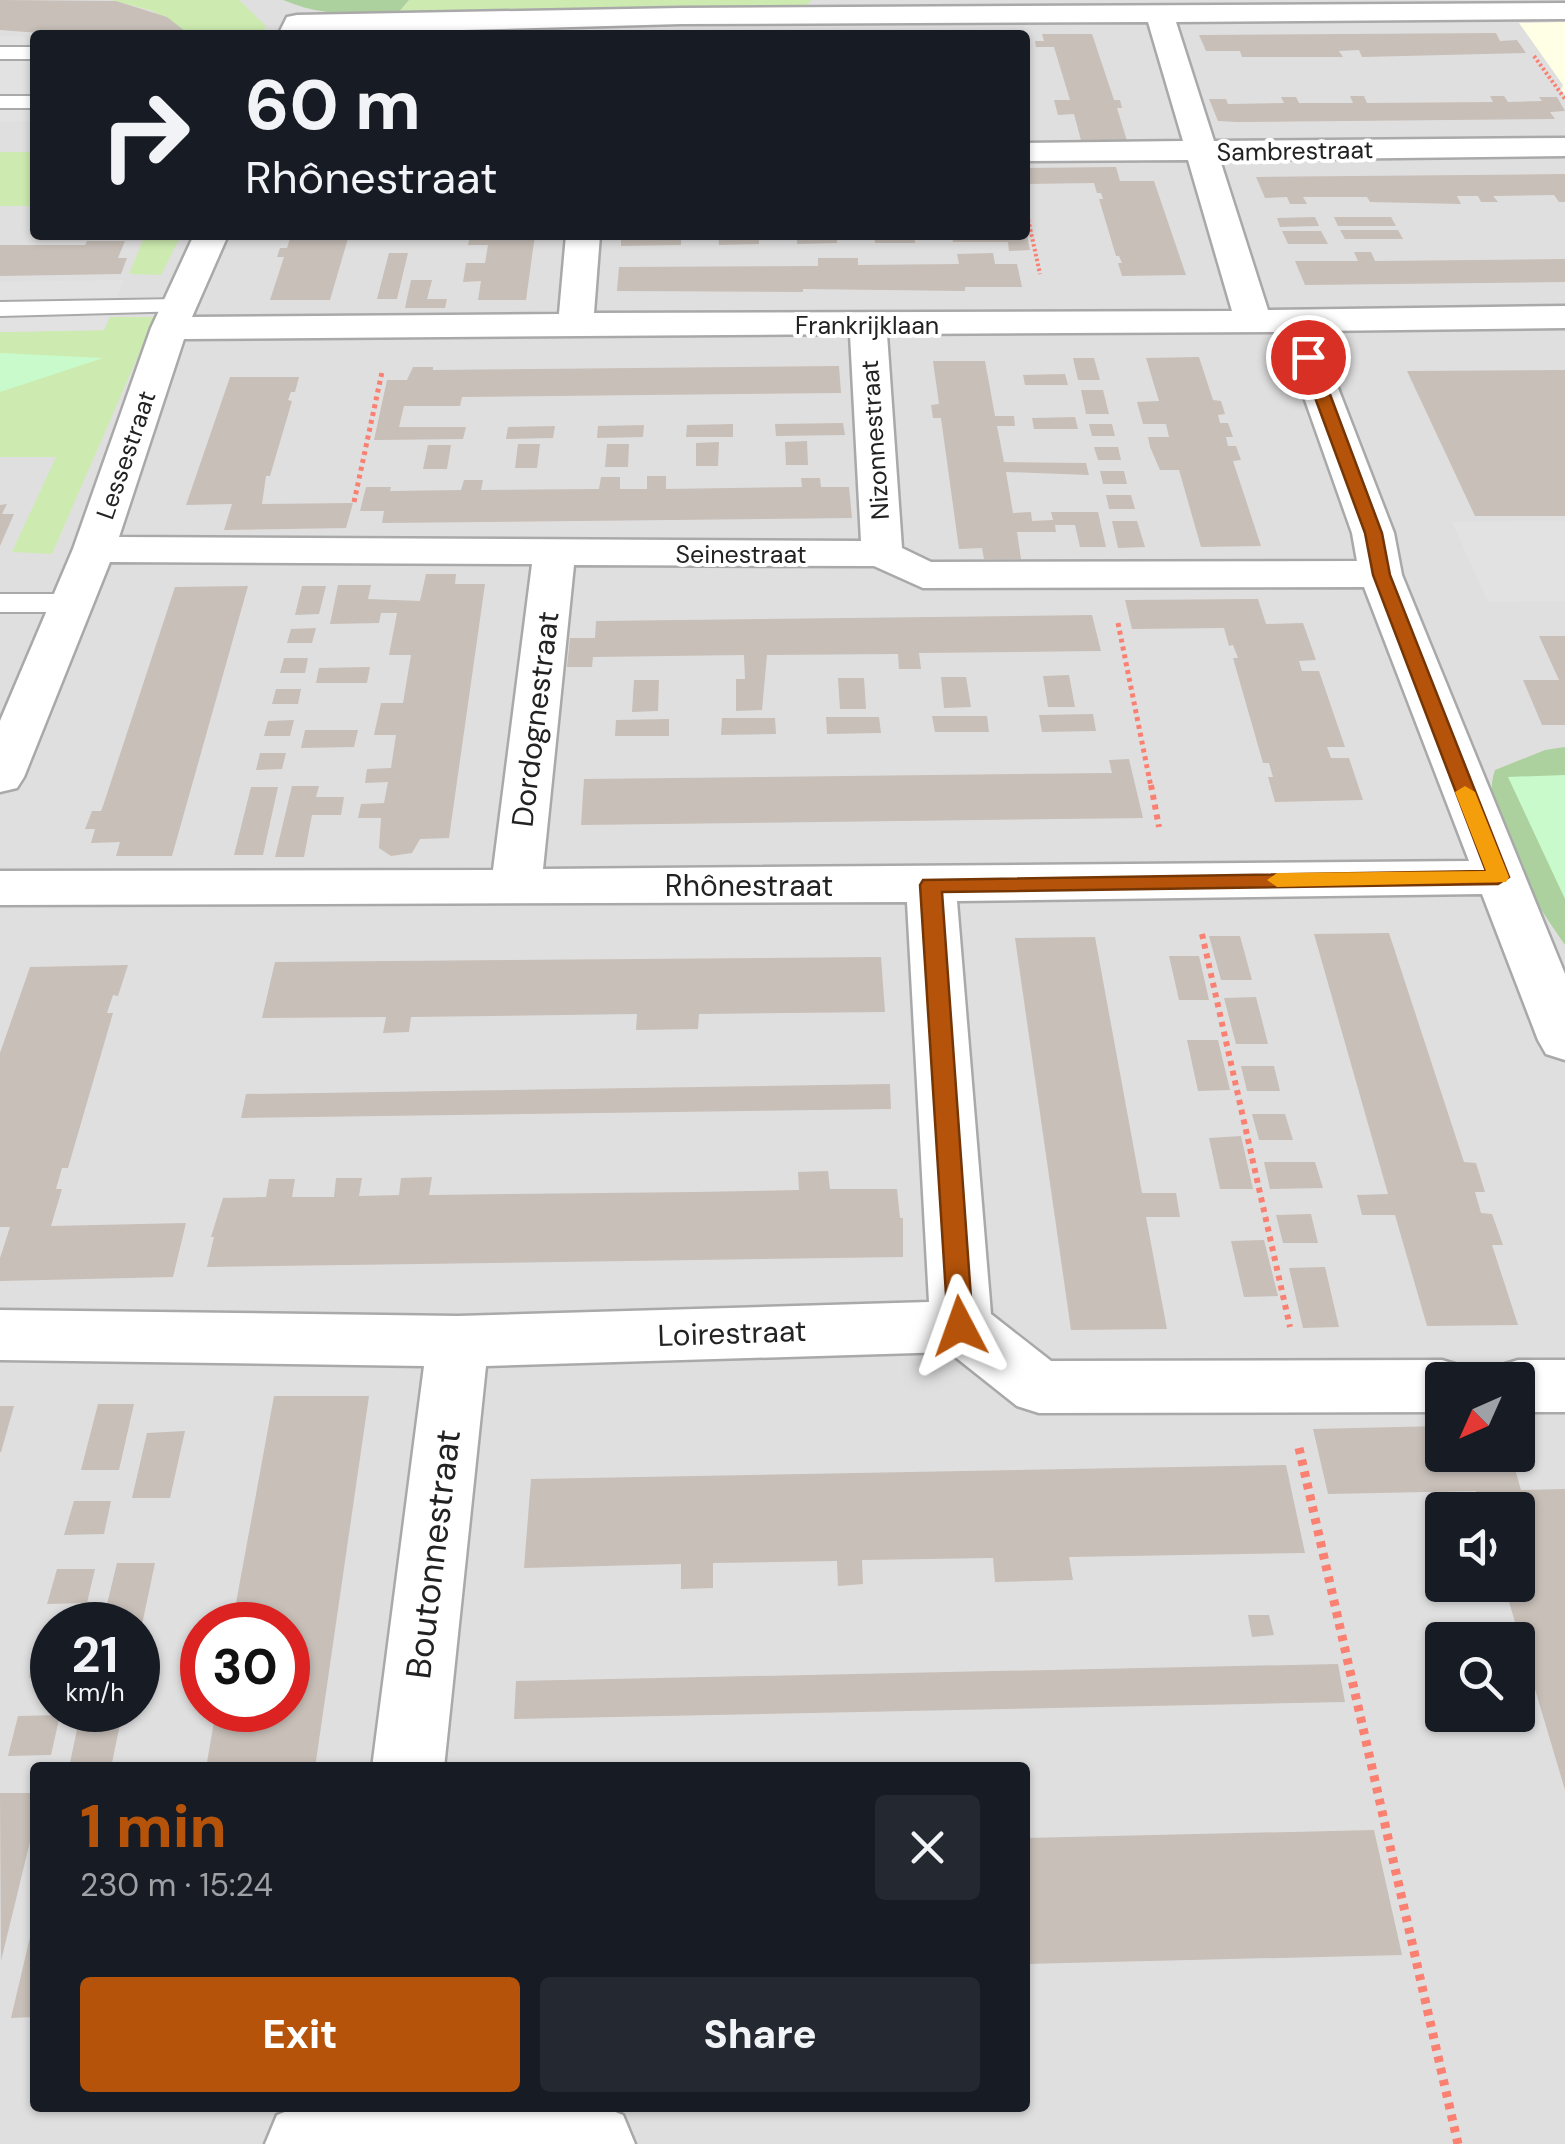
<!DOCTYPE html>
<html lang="en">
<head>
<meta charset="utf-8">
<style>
	:root { --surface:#171b24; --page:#242831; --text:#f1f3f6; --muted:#9ea1a6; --accent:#b45309 }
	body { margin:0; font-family:"DM Sans",sans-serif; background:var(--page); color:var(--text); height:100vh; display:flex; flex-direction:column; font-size:38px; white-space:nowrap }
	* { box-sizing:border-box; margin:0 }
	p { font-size:32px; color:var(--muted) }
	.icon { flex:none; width:55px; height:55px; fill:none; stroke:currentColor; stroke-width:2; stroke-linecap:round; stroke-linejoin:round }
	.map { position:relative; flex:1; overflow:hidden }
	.side { position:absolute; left:30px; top:1762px; width:1000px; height:350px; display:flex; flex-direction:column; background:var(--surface); border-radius:10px; box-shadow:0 2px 8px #0004 }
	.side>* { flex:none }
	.top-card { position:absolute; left:30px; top:30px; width:1000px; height:210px; border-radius:10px; box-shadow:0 2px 8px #0004; background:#171b24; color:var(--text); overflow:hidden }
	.needle { width:65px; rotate:225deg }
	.buttons { position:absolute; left:1425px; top:1362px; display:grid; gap:20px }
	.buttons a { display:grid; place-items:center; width:110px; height:110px; border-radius:10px; background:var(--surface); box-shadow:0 2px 8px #0004; font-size:50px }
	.speed { position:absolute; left:30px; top:1602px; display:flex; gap:20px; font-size:50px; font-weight:700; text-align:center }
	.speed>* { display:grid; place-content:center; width:130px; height:130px; border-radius:50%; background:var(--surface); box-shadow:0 2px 8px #0004; line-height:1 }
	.speed small { font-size:25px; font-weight:400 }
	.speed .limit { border:15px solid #d22; background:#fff; color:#111 }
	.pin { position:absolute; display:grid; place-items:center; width:85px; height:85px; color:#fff; margin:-42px; border:5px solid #fff; border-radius:50%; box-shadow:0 2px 10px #0007 }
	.me { position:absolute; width:110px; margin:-55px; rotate:356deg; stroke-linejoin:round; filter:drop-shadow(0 0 8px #0008) }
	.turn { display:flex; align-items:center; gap:35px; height:210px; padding:0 50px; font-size:45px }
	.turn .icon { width:130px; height:130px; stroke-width:2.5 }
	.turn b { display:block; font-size:70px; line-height:85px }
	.round { display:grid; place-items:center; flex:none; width:105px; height:105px; border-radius:10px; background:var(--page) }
	.summary { display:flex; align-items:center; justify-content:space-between; height:170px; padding:0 50px }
	h1 { font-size:60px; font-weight:800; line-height:75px; color:var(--accent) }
	.action { display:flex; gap:20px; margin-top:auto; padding:20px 50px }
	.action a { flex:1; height:115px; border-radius:10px; background:var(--accent); color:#fff; font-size:40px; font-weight:800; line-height:115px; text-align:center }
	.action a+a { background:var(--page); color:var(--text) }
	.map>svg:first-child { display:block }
	.residential { fill:#e0dfdf; fill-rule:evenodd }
	.education { fill:#ffffe5 }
	.grass { fill:#cdebb0 }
	.forest { fill:#add19e }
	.park { fill:#c8facc }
	.parking { fill:#e2e2e2 }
	.building { fill:#c7bfb8 }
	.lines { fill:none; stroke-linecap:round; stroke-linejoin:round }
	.service-casing { stroke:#a9a9a9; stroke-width:4 }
	.minor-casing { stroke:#a9a9a9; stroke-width:5 }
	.path-far3 { stroke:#fa8072; stroke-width:4; stroke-dasharray:2.5 2.5; stroke-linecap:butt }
	.path-far2 { stroke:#fa8072; stroke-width:5; stroke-dasharray:4 4; stroke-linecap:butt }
	.path-far1 { stroke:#fa8072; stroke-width:6; stroke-dasharray:5 5; stroke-linecap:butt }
	.path { stroke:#fa8072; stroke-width:9; stroke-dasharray:6 6; stroke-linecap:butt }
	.service { fill:#fff; fill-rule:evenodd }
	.minor { fill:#fff; fill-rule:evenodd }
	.route { fill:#b45309; stroke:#753606; stroke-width:2.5 }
	.slow { fill:#f59e0b }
	.labels { text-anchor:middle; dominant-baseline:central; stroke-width:8; stroke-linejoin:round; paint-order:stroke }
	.far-street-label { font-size:25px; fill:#222; stroke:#fff }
	.street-label { font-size:30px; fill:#222; stroke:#fff }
	.near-street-label { font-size:35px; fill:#222; stroke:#fff }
</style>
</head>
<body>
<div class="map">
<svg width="1565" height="2144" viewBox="0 0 1565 2144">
	<rect width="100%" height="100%" fill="#f2efe9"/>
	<!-- residential -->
	<path class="residential" d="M0 0H1565V2144H0ZM35 35H1025V235H35ZM1442 1380H1518V1455H1442ZM1442 1510H1518V1585H1442ZM52 1625H138V1710H52ZM202 1625H288V1710H202ZM1442 1640H1518V1715H1442ZM35 1768H1025V2108H35Z"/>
	<!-- education -->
	<path class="education" d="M1565 22V95L1561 90 1563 85 1519 23Z"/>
	<!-- grass -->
	<path class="grass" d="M111 0H239L266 26 262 35H190L153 11Z
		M409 0H812L804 7 773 10 397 14Z
		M0 152H35V206H0Z
		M145 235H181L161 275 129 274Z
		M110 317H155L52 554 12 552 56 457H0V332L104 330Z"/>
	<!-- forest -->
	<path class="forest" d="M283 0H409L397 14C356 15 321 16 283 0Z
		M1565 747V945C1537 904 1477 820 1495 770L1545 750Z"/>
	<!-- park -->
	<path class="park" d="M0 353 103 358 0 392Z
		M1565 775V899L1508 777Z"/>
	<!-- parking -->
	<path class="parking" d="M0 36 35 37V121L0 122Z
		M124 280 104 330 0 332V282Z
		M1565 521V601L1488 602 1452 522Z"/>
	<!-- building -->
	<path class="building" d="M0 0 116 1 167 17 190 35H66L0 30Z
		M1496 33 1500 41 1517 40 1526 53 1362 57 1359 50 1339 51 1343 57H1242L1240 51H1206L1199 35Z
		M1042 34H1092L1114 100H1120L1122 108H1117L1128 144H1082L1074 114 1058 115 1054 100H1070L1054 47H1036L1035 41H1044Z
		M1350 96H1364L1367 103 1493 102 1490 96H1504L1508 102 1542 101 1539 97H1557L1565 111 1550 112 1555 119 1237 122 1218 121 1209 99H1226L1228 104 1284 103 1281 97H1296L1299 103H1353Z
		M1116 167 1120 181H1154L1186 275 1122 276 1118 263H1122L1119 256H1116L1099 199H1103L1101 193H1097L1094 183 1025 184V168Z
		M1565 174V202H1559L1554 195 1493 196 1498 202H1481L1478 196H1457L1461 204 1370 202 1367 197H1303L1307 204H1290L1287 197 1265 198 1256 177Z
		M1315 217 1319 226 1280 227 1277 218Z
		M1334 217H1391L1396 226H1338Z
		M1340 230H1398L1403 239H1345Z
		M1282 231H1321L1328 244H1288Z
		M291 235H349L330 300H270L284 257H277L280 248H287Z
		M470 235H535L526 300H478L481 281 463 282 466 263H485L488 245H468Z
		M759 235V244L719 245 718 236Z
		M797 235H837V243L797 244Z
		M874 235H915V243H875Z
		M952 235H1027L1030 250 1009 251 1008 242H953Z
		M681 236V245L621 246V237Z
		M87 241H125L118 258H127L121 274 0 276V245H85Z
		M1354 252H1371L1375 261 1565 259V282L1305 285 1295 261H1358Z
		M389 253H408L397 299H377Z
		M993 253 995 264H1017L1022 287H965V291L803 289V292L617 291 619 267 818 266V258H858V265L959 264 957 254Z
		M411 280H432L427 299H447L445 308H405Z
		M1199 357 1213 400 1221 401 1225 414 1218 415 1220 423H1228L1233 437H1226L1228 446H1236L1241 460 1233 461 1261 546 1201 547 1179 470H1160L1150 447 1148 437H1169L1166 424H1143L1137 402 1159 401 1146 358Z
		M1073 358H1094L1100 380H1078Z
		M933 361H985L995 416H1014L1015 426H997L1004 462 1086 463 1089 475 1006 472 1013 513 1031 512 1032 521 1053 520 1051 512H1098L1106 547H1080L1075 525H1055L1056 532H1017L1021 559H984L982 548 959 549 941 418H933L931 405 939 404Z
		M839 366 841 393 462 397 460 406H404L399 427H466L463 439 374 440 387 380H407L413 367H433V370Z
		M1565 370V516H1475L1407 371Z
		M1065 374 1068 385H1025L1023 375Z
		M230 377H299L295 392H291L288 400 292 401 270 476H266L262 504 353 503 346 528 224 530 232 504 186 505Z
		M1081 390H1103L1109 414H1086Z
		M1075 417 1078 429H1034L1032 418Z
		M843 423 845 435 776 436 775 424Z
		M733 424V437H686L687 425Z
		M1089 424H1112L1115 436H1092Z
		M644 425 643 437 597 438 598 426Z
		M555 426 553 438 506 439 508 427Z
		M807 441 808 465H786L785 442Z
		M719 442 718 466H696V443Z
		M518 444H540L537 468H515Z
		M607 444H629L628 467H605Z
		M428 445H451L447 469H423Z
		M1094 447H1118L1121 460H1098Z
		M1100 471H1124L1127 484H1103Z
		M647 476H666V489L802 487 801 478H820L821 487H849L852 518 382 523 384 511H360L366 487H391L390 491 461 490 464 480H483L481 490 599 489 601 477H620V489H647Z
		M1106 495H1131L1135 509H1109Z
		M7 504 2 514H14L0 546V505Z
		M1112 521H1137L1145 547 1118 548Z
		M426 574H456L455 584H485L449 838 420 839 412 853 391 856 379 848 381 818H358L361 804 384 803 388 782 365 783 367 769 391 768 396 735H374L381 703H403L411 655H389L397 613H381L379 623 330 624 338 585H371L368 599 420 601Z
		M248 586 172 856H116L120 842 91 843 95 829H85L92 811H101L103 806 175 587Z
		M302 586H326L319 614 295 615Z
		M1258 599 1266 624 1303 623 1316 660 1299 661 1302 671H1319L1345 747H1327L1331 758H1349L1363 800 1275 802 1268 777H1273L1269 763H1263L1233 658H1238L1233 645 1229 646 1224 628 1132 629 1125 600Z
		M1092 615 1101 651 919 653 921 669H899L898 654 767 655 762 710 736 711V679H745L744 655 593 657 592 667H567L570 638H595L596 621Z
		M316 628 312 643H287L291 629Z
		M1539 636H1565V725H1542L1523 680H1559Z
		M284 658H308L305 673H280Z
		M370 667 367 683H316L319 668Z
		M1069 675 1075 707H1048L1043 676Z
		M941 677H966L971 707 944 708Z
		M838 678H864L866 709H840Z
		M634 680H659L658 711 632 712Z
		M276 689H301L298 704H272Z
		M1093 714 1096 731 1042 732 1039 715Z
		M932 716H987L989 732H935Z
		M826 717H879L881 733 827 734Z
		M722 718H775L776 734 721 735Z
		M669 719V736H615L616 720Z
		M294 720 290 736H264L268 721Z
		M305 730H358L354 747 301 748Z
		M260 753H286L282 769 256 770Z
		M1129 759 1143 818 581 825 584 779 1112 773 1109 760Z
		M292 786H319L316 797H344L341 815H312L304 857H275Z
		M251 787H278L263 855H234Z
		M1389 933 1464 1162 1476 1163 1485 1192H1475L1481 1213 1492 1214 1503 1245H1492L1518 1325 1427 1326 1395 1215H1362L1357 1195 1388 1194 1314 934Z
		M1209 936H1240L1252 980H1221Z
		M1095 937 1142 1193H1176L1180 1217H1146L1167 1329 1071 1330 1015 938Z
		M1169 956H1199L1209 1000H1179Z
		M881 957 885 1012 699 1014 698 1029 636 1030 637 1014 411 1017 409 1032 383 1033 386 1017 262 1018 275 962Z
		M128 965 118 996 113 995 107 1013H113L68 1168H62L56 1189H62L51 1226 186 1223 173 1277 0 1281V1258L10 1227H0V1053L30 967Z
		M1256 997 1268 1044H1236L1224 998Z
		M1187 1040H1218L1230 1090 1198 1091Z
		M1241 1066H1274L1280 1091H1247Z
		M890 1084 891 1109 241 1118 246 1094Z
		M1252 1114H1285L1293 1140H1259Z
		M1241 1136 1253 1189H1220L1209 1138Z
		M1264 1162H1315L1323 1188 1270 1189Z
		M828 1171 830 1189H897L900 1218H903V1257L207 1267 214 1237H211L223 1198 266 1197 269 1179H295L292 1197H334L336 1178H362L359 1196 399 1195 401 1178 432 1177 429 1195 695 1192 799 1190 798 1172Z
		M1311 1214 1318 1243H1283L1276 1215Z
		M1264 1240 1278 1296 1244 1297 1231 1241Z
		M1325 1267 1339 1327 1303 1328 1289 1268Z
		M274 1396H369L315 1768H206L216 1710H288V1625H232Z
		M98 1404H134L119 1470H81Z
		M0 1406H14L1 1452H0Z
		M1442 1426V1455H1511L1521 1490 1565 1489V1790L1504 1585H1518V1510H1482L1476 1491 1328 1494 1313 1429Z
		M185 1431 170 1498H132L147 1433Z
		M1286 1465 1305 1553 1069 1557 1073 1580 995 1582 993 1558 862 1560 863 1584 838 1586 837 1561 713 1563V1588L681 1589V1564L524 1568 531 1479Z
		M74 1501H111L104 1534 64 1535Z
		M117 1563H155L139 1639 138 1625H102Z
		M57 1569H95L87 1603 47 1604Z
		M1248 1615H1269L1274 1635 1252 1637Z
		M52 1640V1678H29L37 1641Z
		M1338 1664 1345 1702 514 1719 516 1681Z
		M122 1714 111 1768H69L80 1715Z
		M60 1715 51 1755 8 1756 18 1716Z
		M0 1793H35V1821L1 1961Z
		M1374 1830 1402 1955 1025 1964V1838Z
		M34 1920 35 2017 11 2018Z"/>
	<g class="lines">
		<defs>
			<path id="service" d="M0 47H35V59H0Z
				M0 96H35V108H0Z
				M179 299 191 306 188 311 0 316V302Z
				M0 594H70L80 597 85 603 80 609 70 612H0Z"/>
			<path id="minor" d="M1565 3V19L1176 22 1214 141 1565 138V156L1220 160 1268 310 1565 306V328L1316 331 1394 533 1402 575 1565 974V1060L1546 1054 1538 1040 1482 894 957 901 991 1314 1051 1361 1442 1360 1464 1367 1471 1380H1442V1412L1039 1413 1017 1406 949 1352 486 1366 444 1768H372L424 1366 0 1360V1310L458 1316 929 1302 907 902 0 905V871L493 870 532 564 110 562 24 777 17 788 0 792V721L73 549 151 328 194 235H228L192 317 559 314 566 235H600L594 313 1232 311 1188 160 1025 161V143L1183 141 1148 22 681 24 278 35 287 17 297 15 681 8ZM1281 332 1352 533 1357 561 931 562 902 548 887 334ZM850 334 861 541 119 537 184 339ZM574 565 874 566 923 588 1364 587 1469 861 543 869Z
				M1518 1360H1565V1412H1518V1380H1489L1496 1367Z
				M295 2108H605L623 2115 635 2144H265L277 2115Z"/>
		</defs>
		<!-- service casing -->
		<use href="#service" class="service-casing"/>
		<!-- minor casing -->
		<use href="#minor" class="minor-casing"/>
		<!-- path-far3 -->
		<path class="path-far3" d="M1534 56 1565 99
			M1025 205 1040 274"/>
		<!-- path-far2 -->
		<path class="path-far2" d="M354 502 382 372
			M1118 623 1151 787"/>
		<!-- path-far1 -->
		<path class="path-far1" d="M1151 785 1159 827
			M1202 934 1290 1327"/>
		<!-- path -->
		<path class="path" d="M1299 1448 1458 2144"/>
		<!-- service -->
		<use href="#service" class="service"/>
		<!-- minor -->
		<use href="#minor" class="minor"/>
	</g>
	<!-- route -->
	<path class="route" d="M1308 353 1316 357 1382 533 1390 575 1509 877 1498 884 942 892 973 1326 969 1334 960 1337 952 1334 948 1326 920 885 923 880 1486 871 1373 575 1365 533 1300 357Z"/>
	<!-- slow -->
	<path class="slow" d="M1465 786 1475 792 1509 877 1506 882 1277 887 1267 880 1277 873 1486 871 1455 792Z"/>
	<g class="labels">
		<!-- far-street labels -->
		<g class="far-street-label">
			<text transform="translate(1295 151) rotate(-1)">Sambrestraat</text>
			<text x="867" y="325">Frankrijklaan</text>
			<text transform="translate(875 440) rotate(-94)">Nizonnestraat</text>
			<text transform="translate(126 455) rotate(-71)">Lessestraat</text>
			<text x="741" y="554">Seinestraat</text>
		</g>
		<!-- street labels -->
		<g class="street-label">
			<text transform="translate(535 719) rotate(-83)">Dordognestraat</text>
			<text x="749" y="885">Rhônestraat</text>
			<text transform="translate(732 1333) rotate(-2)">Loirestraat</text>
		</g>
		<!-- near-street labels -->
		<g class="near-street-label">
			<text transform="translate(433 1554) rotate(-83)">Boutonnestraat</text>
		</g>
	</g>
</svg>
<div class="buttons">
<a><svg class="needle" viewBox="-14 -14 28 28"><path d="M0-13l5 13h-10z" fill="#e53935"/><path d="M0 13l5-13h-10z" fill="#9ea1a6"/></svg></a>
<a><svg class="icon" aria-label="sound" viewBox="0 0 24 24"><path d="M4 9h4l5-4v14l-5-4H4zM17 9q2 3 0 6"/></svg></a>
<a><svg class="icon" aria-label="search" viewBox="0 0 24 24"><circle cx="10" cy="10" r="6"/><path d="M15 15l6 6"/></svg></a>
</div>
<div class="speed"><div>21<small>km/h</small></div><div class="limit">30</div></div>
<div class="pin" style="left:1308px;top:357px;background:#d93025"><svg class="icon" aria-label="arrive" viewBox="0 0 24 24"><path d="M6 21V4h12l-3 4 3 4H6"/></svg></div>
<svg class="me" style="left:960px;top:1326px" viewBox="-20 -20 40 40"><path d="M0-17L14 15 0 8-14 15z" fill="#b45309" stroke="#fff" stroke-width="4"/></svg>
<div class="top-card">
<div class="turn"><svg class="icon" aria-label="right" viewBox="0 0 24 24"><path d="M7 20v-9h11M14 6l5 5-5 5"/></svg><div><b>60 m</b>Rhônestraat</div></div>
</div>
<section class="side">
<div class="summary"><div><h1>1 min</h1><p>230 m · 15:24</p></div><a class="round"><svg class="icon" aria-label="close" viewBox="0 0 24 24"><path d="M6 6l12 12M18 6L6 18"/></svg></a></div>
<div class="action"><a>Exit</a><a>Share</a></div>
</section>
</div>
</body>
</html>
